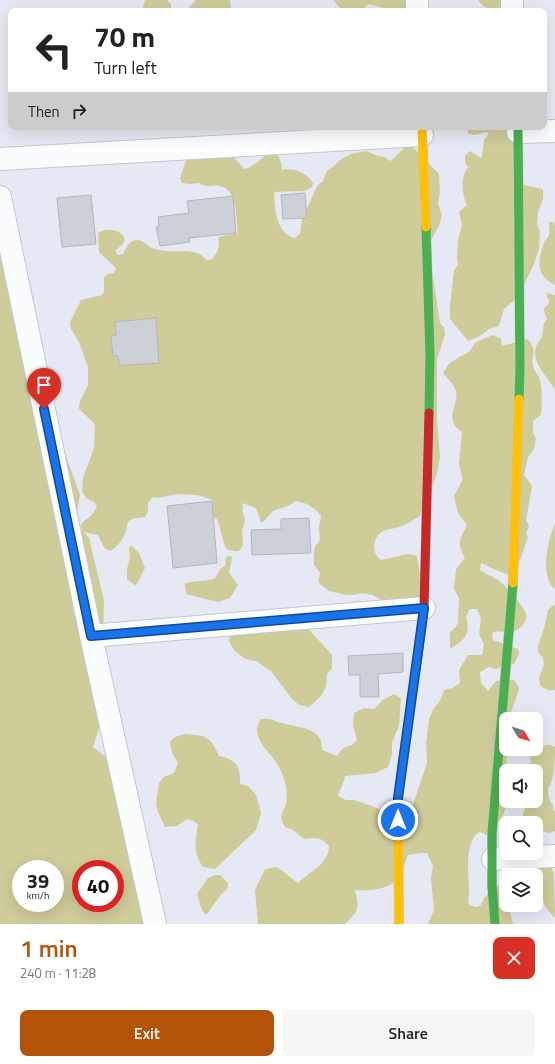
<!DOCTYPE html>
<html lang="en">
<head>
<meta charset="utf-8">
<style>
	:root { --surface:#fff; --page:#f6f6f6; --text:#222; --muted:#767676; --accent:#b45309 }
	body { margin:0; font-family:"Titillium Web",sans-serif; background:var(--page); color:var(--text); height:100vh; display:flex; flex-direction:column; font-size:15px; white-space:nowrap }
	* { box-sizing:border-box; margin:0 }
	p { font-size:13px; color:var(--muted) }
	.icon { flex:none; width:22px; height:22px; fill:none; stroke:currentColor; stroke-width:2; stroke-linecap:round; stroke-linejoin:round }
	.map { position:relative; height:924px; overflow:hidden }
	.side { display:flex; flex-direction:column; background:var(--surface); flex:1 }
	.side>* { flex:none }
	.banner { position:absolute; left:8px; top:8px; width:539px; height:122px; border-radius:8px; box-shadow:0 4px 16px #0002; background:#fff; color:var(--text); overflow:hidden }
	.needle { width:26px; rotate:128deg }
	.buttons { position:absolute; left:499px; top:712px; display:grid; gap:8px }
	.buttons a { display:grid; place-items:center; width:44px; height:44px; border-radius:8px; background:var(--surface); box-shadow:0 4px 16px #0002; font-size:20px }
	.speed { position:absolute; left:12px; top:860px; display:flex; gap:8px; font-size:20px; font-weight:700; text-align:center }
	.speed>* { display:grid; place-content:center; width:52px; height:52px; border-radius:50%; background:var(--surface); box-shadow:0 4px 16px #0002; line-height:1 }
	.speed small { font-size:10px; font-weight:400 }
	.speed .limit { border:6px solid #d22; background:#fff; color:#111 }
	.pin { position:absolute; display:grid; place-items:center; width:34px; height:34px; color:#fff; margin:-41px -17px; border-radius:50% 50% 50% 0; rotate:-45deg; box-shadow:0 0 4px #0007 }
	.pin .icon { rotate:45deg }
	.me { position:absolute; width:44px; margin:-22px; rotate:0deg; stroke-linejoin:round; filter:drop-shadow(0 0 3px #0008) }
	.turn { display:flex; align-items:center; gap:14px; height:84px; padding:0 20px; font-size:18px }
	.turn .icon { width:52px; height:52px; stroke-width:2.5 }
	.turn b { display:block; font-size:28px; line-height:34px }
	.then { display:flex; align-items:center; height:38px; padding:0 20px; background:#0003; gap:8px; font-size:15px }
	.round { display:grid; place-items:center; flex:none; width:42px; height:42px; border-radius:8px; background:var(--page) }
	.summary { display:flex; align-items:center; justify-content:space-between; height:68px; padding:0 20px }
	h1 { font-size:24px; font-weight:600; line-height:30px; color:var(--accent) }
	.cta { display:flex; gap:8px; margin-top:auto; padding:8px 20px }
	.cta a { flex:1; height:46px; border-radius:8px; background:var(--accent); color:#fff; font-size:16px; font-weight:600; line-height:46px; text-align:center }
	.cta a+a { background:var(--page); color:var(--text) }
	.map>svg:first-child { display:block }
	.forest { fill:#cecc99; fill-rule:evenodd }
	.building { fill:#ced0d8; stroke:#b3b5be }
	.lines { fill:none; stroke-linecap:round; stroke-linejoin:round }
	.street-casing { stroke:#c4c6cf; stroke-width:24 }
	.fast-casing { stroke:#c4c6cf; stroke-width:10 }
	.slow-casing { stroke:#c4c6cf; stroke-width:10 }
	.jam-casing { stroke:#c4c6cf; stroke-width:10 }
	.street { stroke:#fbfcfd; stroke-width:22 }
	.fast { stroke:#4caf50; stroke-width:9 }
	.slow { stroke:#ffc107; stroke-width:9 }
	.jam { stroke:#c62828; stroke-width:9 }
	.route-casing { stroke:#114b97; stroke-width:10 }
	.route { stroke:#1a73e8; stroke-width:7 }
</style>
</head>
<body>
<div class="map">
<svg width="555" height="924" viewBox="0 0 555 924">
	<rect width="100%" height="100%" fill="#e6e8f3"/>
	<!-- forest -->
	<path class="forest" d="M145 0H167L171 4V11H142Z
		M196 0H230L231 10V11H186Z
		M333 0H421L406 11H395L369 4 361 11H343Z
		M478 0H502L500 7C489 10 485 9 478 0Z
		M467 127H512L524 185 543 189V199L538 212 537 224 540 231 539 249 534 264 518 297 504 309 499 326 489 329 480 336 468 341 450 319V306L454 270 458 265 457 258 458 241 462 225 459 212 467 205C462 195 460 176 468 167L465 163V156L470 151 481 158 482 156 484 140 489 134 486 132 474 135 468 133Z
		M412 146 439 174 440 192 438 204 442 215 439 226 428 245 440 323 444 328 445 334 437 360V421L440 457 437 474 420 516C413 520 406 525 398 527 393 529 388 529 383 531 372 537 371 554 381 560L408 554 417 556 424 599 384 601 372 595 362 593 353 595H346L329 591 321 585 318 581 320 573 314 565V553L315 546 318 543 320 539 319 528 321 516 316 510 307 504 296 501 286 507 278 509 273 511 263 522H261L256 508 242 503 243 507 242 512 245 518 244 525 242 530 243 545 239 551C235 551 229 551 226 548 224 545 219 524 217 519L213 517 211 512 213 500 197 495 177 494 158 498 153 497 148 503C149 527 136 512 128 522 127 524 127 528 126 531 123 539 117 548 110 551L105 549 98 535 84 532 89 538 104 601 101 721 93 747 107 758 165 924H0V214L17 274 34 298 22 335 52 388 53 420 80 495 75 523 82 531 81 524C87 518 94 515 97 506L94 502 86 498 82 491 83 478 94 448 95 424 79 409 80 401 88 385V367L79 342 71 329 70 322 81 300 102 295 104 292V277L108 274 114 273 116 268 99 252 98 233C107 228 120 228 125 239L123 244 116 250V253L118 255 123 254C126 249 128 240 137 240 142 240 146 244 150 247 153 249 165 251 168 251 182 253 196 247 206 260H211C218 253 220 247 218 237L238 233C236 220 238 189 220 186 211 184 209 189 199 183L190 184 182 183 180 178 187 158 232 155 244 169C253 167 262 159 268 152L274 151 278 155 282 166 281 170C293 167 306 172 313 183L312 187 304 191 274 192C275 207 275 232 294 238L300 234 302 220 317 186 323 181 327 171 334 166 340 160 351 154 366 151 378 156 384 157 391 161 405 147ZM21 869H55V903H21ZM81 869H115V903H81Z
		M549 222H553L555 225V285C535 276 538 260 544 243 545 239 548 238 549 235 550 232 549 226 549 222Z
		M547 293 555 295V389C552 386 550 382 547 378 538 366 528 351 542 338L544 323 547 319C543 308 542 311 550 302L547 297Z
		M493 335 501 339 502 346 528 339C539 355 530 353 533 366 534 371 537 373 539 377 543 388 542 403 541 415L533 421V433L536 438 534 449 528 457 524 475 532 486 526 520 529 526 526 534 528 537 514 577 494 569 481 563 480 570C485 574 490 575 496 579 504 583 523 605 526 614 528 620 521 629 515 631 507 635 501 629 492 633L493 640 518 649 519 654 514 664 496 669 489 667 480 672 481 683 488 691 496 681 514 680 518 686 519 690 510 715 506 771V801H509L503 815 489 836 480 832C465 839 468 872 469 887 470 894 467 898 469 905L477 907 481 905 484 898 497 885C504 891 506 895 506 905H508L513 924H428L434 910 431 878 433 866 427 853H420L408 855C405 862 403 873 398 879 388 890 369 891 355 890 360 909 358 911 345 924H258L255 890 265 869 277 867C285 872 290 878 298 883 309 872 329 864 329 846 321 837 316 837 304 839L293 830 285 827C278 815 283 814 286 804 288 796 286 783 283 776 281 771 279 766 276 762 267 749 249 736 261 719 271 717 273 721 282 723 299 729 323 726 322 750L337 756 343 748 352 745 357 740 353 726 354 713 364 708 374 709 383 700 394 694 401 698 399 726 392 742V754L388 767 375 773 345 776C344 784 340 788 338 796L346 800H354L388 812 406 806 411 810 427 763 426 744 429 719 434 708 440 701 444 690 452 688 460 683 459 670 468 655H482L484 644 479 634 481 618 477 609H470L466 616C471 636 465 639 450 649V632L455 628 458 623 459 598 454 589 456 569 465 558C456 543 460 539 467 525L458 513 454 496 462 481V476L459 464 462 432C441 419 462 402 455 389 453 383 447 378 443 373L449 364 459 357 469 352 476 342Z
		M555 524V589C539 577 548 539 555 524Z
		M132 546 139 553 145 568 137 584 135 585 127 579V569L130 557 129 547Z
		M228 556H231L232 558 229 573 238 585 230 598 218 602 186 594 185 584C194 579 204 583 215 578L221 568 225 566 226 557Z
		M555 604V690C549 691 543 689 540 685L539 678 544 664 543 658 538 652V645L544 629 548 610Z
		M303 623 332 655V668L327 674 326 687 321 696 309 707 299 705 292 699 271 671 256 661 245 659 234 650 229 641 230 628Z
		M185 734C206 736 210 735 219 756 235 759 241 766 240 784L248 786 256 795 261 813 256 830 215 869 203 867C193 852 195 843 198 825L194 821 187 819 177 826 165 827 158 812 156 804 159 783 164 777 174 773 178 763 172 753 170 742 175 737Z
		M546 745H551L555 747C555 761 555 779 548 789 548 795 549 801 553 805V810L555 812V831L549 833 543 831 536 832V823H521C522 814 526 801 536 801V771H527L531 763 530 757 535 751Z
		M544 861 552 868 554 875 555 918 546 908 538 889 536 888V875H524L526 868Z
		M215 875H220L228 883 227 889C218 896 214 906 206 915L202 910 197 894 208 878Z"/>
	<!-- building -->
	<path class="building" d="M305 193 307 218 283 219 281 195Z
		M91 195 96 244 62 247 57 198Z
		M233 196 236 233 189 238 190 242 160 246 156 227H159L158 217 189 213 187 201Z
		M156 318 159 363 119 366 118 356H113L111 336 116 335 115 322Z
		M212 501 217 563 173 568 167 506Z
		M309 518 311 553 252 555 251 530 281 529V519Z
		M403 653V672L378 674 379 697H360V675H349L348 656Z"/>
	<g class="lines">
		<defs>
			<path id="street" d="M417 0V11
				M512 0V11
				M518 132 555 131
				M0 159 422 135
				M0 197 91 636 155 924
				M91 636 424 608
				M493 859 555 856"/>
			<path id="fast" d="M518 127 520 369 519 399
				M426 227 430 354 429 413
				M495 924 492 886V833L513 583"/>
			<path id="slow" d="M422 127 426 227
				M513 583 519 399
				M399 924 398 798 416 669"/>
			<path id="jam" d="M416 669 424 608 429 413"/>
		</defs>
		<!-- street casing -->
		<use href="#street" class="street-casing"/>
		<!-- fast casing -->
		<use href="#fast" class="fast-casing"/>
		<!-- slow casing -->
		<use href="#slow" class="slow-casing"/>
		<!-- jam casing -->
		<use href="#jam" class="jam-casing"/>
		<!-- street -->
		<use href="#street" class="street"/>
		<!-- fast -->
		<use href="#fast" class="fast"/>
		<!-- slow -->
		<use href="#slow" class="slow"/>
		<!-- jam -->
		<use href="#jam" class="jam"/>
	</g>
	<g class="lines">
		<defs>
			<path id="route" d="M44 409 91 636 424 608 398 798V820"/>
		</defs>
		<!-- route casing -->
		<use href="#route" class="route-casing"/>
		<!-- route -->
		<use href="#route" class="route"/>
	</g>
</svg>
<div class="buttons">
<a><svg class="needle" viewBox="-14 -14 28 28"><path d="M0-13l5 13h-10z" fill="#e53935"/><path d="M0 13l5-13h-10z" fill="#767676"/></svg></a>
<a><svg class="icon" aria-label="sound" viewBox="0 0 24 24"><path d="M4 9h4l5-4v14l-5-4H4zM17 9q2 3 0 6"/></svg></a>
<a><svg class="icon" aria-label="search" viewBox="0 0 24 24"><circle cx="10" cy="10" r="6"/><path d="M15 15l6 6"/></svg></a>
<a><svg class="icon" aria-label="layers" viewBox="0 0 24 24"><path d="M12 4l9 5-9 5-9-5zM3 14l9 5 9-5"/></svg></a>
</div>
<div class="speed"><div>39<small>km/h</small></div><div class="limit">40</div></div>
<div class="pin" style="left:44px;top:409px;background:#d93025"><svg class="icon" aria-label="arrive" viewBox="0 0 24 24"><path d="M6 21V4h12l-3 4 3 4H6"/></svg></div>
<svg class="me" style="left:398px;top:820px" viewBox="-20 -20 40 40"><circle r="17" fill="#1a73e8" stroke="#fff" stroke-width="3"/><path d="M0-11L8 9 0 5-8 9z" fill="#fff"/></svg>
<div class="banner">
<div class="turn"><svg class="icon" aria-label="left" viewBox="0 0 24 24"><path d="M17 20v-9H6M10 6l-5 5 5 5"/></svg><div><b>70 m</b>Turn left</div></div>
<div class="then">Then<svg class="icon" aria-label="right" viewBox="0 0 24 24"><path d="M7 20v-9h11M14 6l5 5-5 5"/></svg></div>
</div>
</div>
<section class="side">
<div class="summary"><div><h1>1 min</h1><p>240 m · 11:28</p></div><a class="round" style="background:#d93025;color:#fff"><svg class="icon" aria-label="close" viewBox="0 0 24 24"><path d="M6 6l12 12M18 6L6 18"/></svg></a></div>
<div class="cta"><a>Exit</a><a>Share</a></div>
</section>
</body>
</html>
